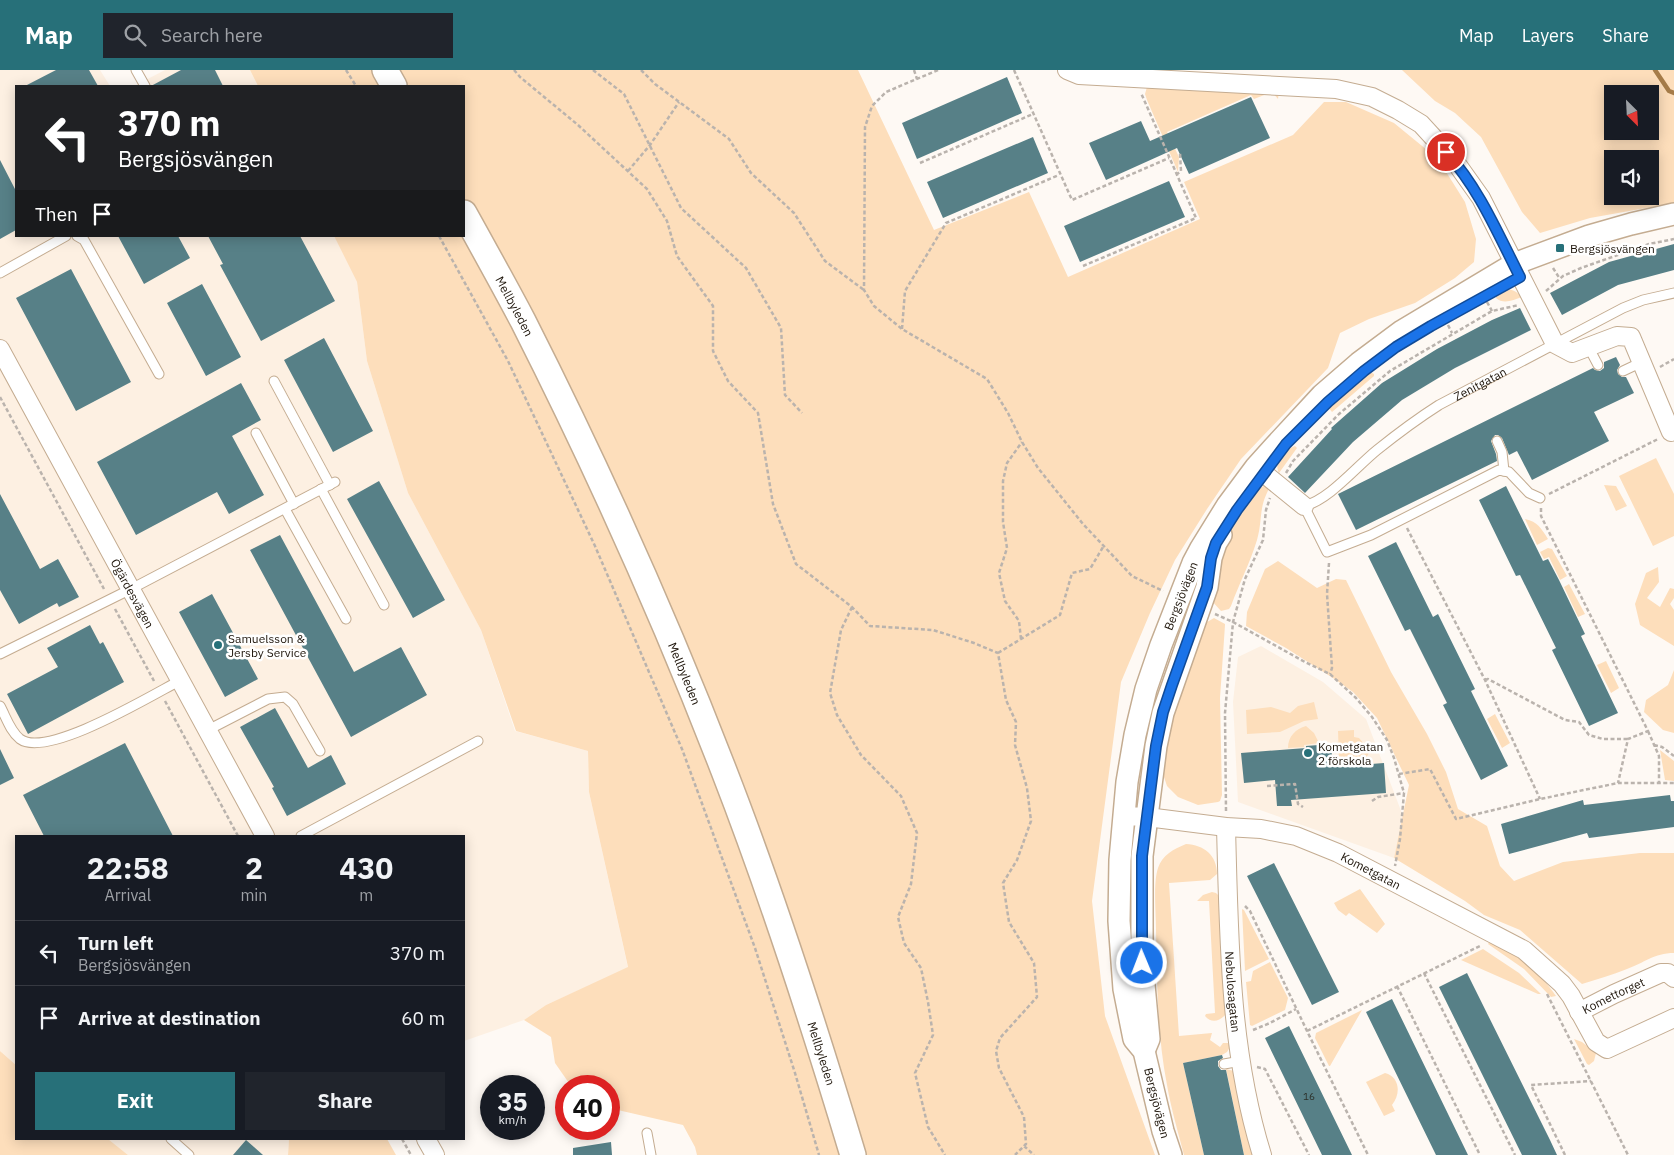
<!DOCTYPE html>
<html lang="en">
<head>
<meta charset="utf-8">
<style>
	:root { --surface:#171b24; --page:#20242c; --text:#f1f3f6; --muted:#9ea1a6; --line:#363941; --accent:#277079 }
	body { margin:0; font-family:"IBM Plex Sans",sans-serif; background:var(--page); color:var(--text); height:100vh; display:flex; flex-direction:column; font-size:19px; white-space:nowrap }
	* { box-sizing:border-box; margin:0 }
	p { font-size:16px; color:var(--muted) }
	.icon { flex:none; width:28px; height:28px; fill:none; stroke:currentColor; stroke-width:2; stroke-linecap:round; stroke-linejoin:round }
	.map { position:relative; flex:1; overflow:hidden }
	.details { position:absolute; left:15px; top:765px; width:450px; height:305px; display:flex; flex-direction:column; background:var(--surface); border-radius:0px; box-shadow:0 2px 12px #0003 }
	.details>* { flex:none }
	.top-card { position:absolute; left:15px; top:15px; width:450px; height:152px; border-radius:0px; box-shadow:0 2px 12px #0003; background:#202124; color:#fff; overflow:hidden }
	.needle { width:32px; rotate:156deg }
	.controls { position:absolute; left:1604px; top:15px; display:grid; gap:10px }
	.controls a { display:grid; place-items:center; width:55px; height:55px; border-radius:0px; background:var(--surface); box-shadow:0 2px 12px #0003; font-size:25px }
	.speed { position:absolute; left:480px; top:1005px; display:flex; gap:10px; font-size:25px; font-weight:700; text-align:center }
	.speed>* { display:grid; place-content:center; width:65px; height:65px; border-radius:50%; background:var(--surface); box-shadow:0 2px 12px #0003; line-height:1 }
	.speed small { font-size:12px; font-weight:400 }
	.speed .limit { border:8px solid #d22; background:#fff; color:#111 }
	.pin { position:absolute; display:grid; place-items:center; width:42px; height:42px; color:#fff; margin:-21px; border:2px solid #fff; border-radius:50%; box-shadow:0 1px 5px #0007 }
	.me { position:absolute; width:55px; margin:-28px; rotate:359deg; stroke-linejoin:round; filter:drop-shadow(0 0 4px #0008) }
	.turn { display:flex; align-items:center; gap:18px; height:105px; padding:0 20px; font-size:22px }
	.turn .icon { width:65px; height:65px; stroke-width:2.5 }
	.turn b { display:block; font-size:35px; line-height:42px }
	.then { display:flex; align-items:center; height:48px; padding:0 20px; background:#0003; gap:10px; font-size:19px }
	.eta { display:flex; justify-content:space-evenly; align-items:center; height:85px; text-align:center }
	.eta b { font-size:30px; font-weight:700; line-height:35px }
	.action { display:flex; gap:10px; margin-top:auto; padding:10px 20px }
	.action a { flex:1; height:58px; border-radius:0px; background:var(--accent); color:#fff; font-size:20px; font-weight:700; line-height:58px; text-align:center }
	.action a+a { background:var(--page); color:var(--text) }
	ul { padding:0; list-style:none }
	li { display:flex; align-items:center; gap:15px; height:65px; padding:0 20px; border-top:1px solid var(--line) }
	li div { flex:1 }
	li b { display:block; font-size:19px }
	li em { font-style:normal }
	header { display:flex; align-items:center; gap:30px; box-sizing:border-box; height:70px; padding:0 25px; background:var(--accent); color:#fff }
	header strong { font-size:24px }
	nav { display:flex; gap:28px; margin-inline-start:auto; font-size:18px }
	.search { width:350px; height:45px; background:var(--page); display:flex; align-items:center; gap:12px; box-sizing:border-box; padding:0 18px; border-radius:0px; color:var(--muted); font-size:19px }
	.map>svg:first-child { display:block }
	.built { fill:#fdf0e2 }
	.green { fill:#fddebb; fill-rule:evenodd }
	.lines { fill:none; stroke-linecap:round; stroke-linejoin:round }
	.stream { stroke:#a67c49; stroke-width:4.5 }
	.building { fill:#578087 }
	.service-casing { stroke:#c4ac91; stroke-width:11 }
	.minor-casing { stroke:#c4ac91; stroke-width:20 }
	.tertiary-casing { stroke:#c4ac91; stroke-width:24 }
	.secondary-casing { stroke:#c4ac91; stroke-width:28 }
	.path { stroke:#bab3ad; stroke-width:2.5; stroke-dasharray:4 2.5; stroke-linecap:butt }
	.service { stroke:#fff; stroke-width:9 }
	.minor { stroke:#fff; stroke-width:18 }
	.tertiary { stroke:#fff; stroke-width:21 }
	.secondary { stroke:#fff; stroke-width:25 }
	.route-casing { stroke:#114b97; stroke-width:12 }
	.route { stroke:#1a73e8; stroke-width:9 }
	.poi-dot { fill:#277079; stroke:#fff; stroke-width:2 }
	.labels { text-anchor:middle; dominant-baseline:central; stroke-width:5; stroke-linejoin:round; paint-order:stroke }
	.number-label { font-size:10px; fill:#2c302a }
	.poi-label { font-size:12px; fill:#1e150b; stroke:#fff; text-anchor:start }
	.street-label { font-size:12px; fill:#1e150b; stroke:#fff }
</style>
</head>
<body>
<header>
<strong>Map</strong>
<div class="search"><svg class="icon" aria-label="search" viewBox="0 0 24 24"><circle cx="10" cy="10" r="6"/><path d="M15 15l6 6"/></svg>Search here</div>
<nav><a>Map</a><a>Layers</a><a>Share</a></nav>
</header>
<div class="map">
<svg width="1674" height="1085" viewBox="0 0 1674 1085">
	<rect width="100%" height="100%" fill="#fef9f4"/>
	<!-- built -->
	<path class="built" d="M0 0H100L110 16H16V166H334L357 212 367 291 408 423 481 560 515 661 588 681 589 722 628 898 546 935 524 950 464 971V766H16V995L0 981Z
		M165 0H250L258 16H134Z
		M1261 576 1323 612 1366 649 1403 746 1394 788 1238 732 1233 632 1238 587Z
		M108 1069H289L288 1085H128Z"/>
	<!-- green -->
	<path class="green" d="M250 0H858L934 160 1029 122 1068 207 1200 149 1184 112 1293 65 1324 32H1346L1394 53 1438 89 1465 132 1476 169 1474 192 1455 208 1415 233 1369 249 1340 263 1328 298 1241 389 1207 439 1175 490 1150 543 1121 612 1092 831 1105 946 1155 1085H697L695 1077 683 1055 609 1038V1016H571L555 993 551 967 524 950 546 935 628 897 589 722 588 681 516 661 481 560 408 423 367 291 357 212 334 166H464V16H258Z
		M1402 0H1674V133L1590 148 1540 163 1522 142 1481 67 1455 43 1435 31ZM1612 24H1650V61H1612ZM1612 89H1650V126H1612Z
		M1147 17 1279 21 1278 29 1272 22 1254 29 1251 25 1167 62 1179 87 1178 102 1147 30 1145 24Z
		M1504 219C1512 219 1516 221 1522 227 1513 230 1504 235 1496 228V223Z
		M1370 302 1374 304V306L1332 342 1328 337Z
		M1295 376 1297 378 1279 403C1273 392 1284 380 1295 376Z
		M1656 388 1674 424V466L1653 476 1619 406Z
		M1604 415 1616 416 1627 436 1616 441Z
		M1264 416 1270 417C1258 438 1263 449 1257 470 1250 493 1239 514 1231 536L1229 539 1221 541 1211 530 1223 469 1257 419Z
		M1525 449C1538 452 1541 458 1548 469L1537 475Z
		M1548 478 1552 479 1567 506 1560 510 1549 487 1544 489 1540 482Z
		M1278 491 1317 518 1336 509 1346 510 1391 602 1427 664 1446 702 1458 739 1487 756 1500 796 1514 811 1563 792 1640 783H1674V883C1654 883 1644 893 1627 899 1612 905 1597 909 1582 914L1520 860 1484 845 1465 831 1394 788 1409 715 1377 648 1353 622 1333 608 1286 578 1246 556 1247 542 1265 499Z
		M1658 497 1659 512 1647 528 1660 537 1670 518 1674 519V528L1670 534 1674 540V576L1640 555 1635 534 1646 503Z
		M1569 514 1585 544 1578 547 1564 517Z
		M1214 548 1225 554V555L1220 628 1222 725 1220 731 1218 732 1198 735 1178 727 1167 716 1163 704V695L1174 636 1202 555Z
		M1606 591 1619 618 1611 623 1597 595Z
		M1674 600V663L1663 660 1644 642 1646 630 1668 615Z
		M1314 632 1318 649 1304 651 1280 662 1247 664 1246 640 1271 637 1290 643 1298 636Z
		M1495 644 1510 673 1502 678 1487 649Z
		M1306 656 1314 663 1319 673 1304 675V677L1288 678C1288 666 1296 659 1306 656Z
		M1354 660V667L1359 668 1370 681 1365 690 1345 691 1339 689 1338 661Z
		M1660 680 1674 691V711L1665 710Z
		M1186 774C1204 775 1217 785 1217 804L1210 810 1169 813 1179 966 1212 963 1210 970 1220 977 1223 973H1228L1230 977 1227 982 1222 985 1183 993 1204 1085H1184C1178 1062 1171 1038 1167 1015 1157 964 1157 910 1156 859 1156 843 1153 813 1158 798 1162 785 1174 779 1186 774Z
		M1360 819 1385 854 1377 863 1349 843 1346 846 1338 840 1334 833Z
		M1212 822 1216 823 1220 827 1226 944C1220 951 1212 954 1205 946L1206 944 1215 943 1209 831H1197L1203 825Z
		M1242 839 1244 840 1269 889 1245 901Z
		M1490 871C1515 882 1541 904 1556 926L1551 927 1524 899 1488 874Z
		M1483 879 1519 903 1541 924H1538L1461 890Z
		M1270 892 1288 928 1285 940 1252 956 1250 955 1246 912 1251 911 1253 901Z
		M1362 940 1330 996H1329L1315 968 1316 963Z
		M1574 969 1582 972 1596 983 1594 991 1589 995 1587 994Z
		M0 981 16 995V1069H108L128 1085H0Z
		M1226 999 1234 1001 1255 1085H1244Z
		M1385 1003C1400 1007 1401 1024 1392 1035L1395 1041 1384 1046 1366 1012Z
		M289 1069H387L396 1085H288Z"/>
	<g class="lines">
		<!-- stream -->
		<path class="stream" d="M1655 0 1669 21 1674 23"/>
	</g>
	<!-- building -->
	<path class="building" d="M56 0H89L98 16H25Z
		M181 0H215L223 16H151Z
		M1007 7 1022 43 917 89 902 53Z
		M1251 27 1270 68 1189 104 1177 78 1106 110 1089 73 1141 51 1150 71Z
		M1033 67 1048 103 943 148 927 112Z
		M0 90 16 121V160L0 169Z
		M1169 111 1185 147 1080 192 1064 156Z
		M118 166H178L190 188 144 214Z
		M208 166H300L335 231 261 271 220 195 223 194Z
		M1674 174V200L1618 215 1562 245 1550 223 1609 192Z
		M71 199 131 312 76 341 16 228Z
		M202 214 241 287 206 306 167 233Z
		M1520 238 1531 260 1455 298 1402 330 1353 372 1305 423 1288 407 1332 359 1331 358 1382 313 1437 279 1492 250Z
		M324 268 373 361 333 382 284 290Z
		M1616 287 1620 295 1617 300 1618 304 1622 307H1626L1634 323 1594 342 1609 371 1532 410 1517 381 1509 385 1502 368 1498 365H1495L1491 371 1496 384 1497 391 1356 460 1338 424 1593 298 1595 300 1600 301 1604 298V292Z
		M241 313 261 350 232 366 264 425 229 444 217 422 136 465 97 392Z
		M379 411 445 530 413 548 347 429Z
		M1506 416 1543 491 1548 489 1559 510 1585 564 1581 566 1618 643 1589 656 1552 580 1556 578 1520 505 1516 506 1479 430Z
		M0 424 40 499 58 489 79 527 59 537 57 533 19 554 0 520Z
		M280 465 354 602 401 577 427 625 351 667 250 480Z
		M1396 472 1433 547 1438 544 1475 619 1471 621 1508 696 1481 710 1443 635 1447 633 1410 559 1405 561 1368 486Z
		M212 524 258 609 225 627 179 542Z
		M90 555 100 574 103 572 124 612 28 664 7 624 58 597 47 578Z
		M275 638 308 698 331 685 346 714 287 746 272 718 274 717 240 657Z
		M125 673 173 766H44L23 725Z
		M1331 674 1333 697 1384 693 1386 723 1291 730 1292 736H1277L1275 710 1244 713 1241 683 1306 678V676Z
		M0 679 14 708 0 715Z
		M1670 725 1671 731H1674V757L1589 768 1587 763 1509 784 1501 754 1583 730 1584 735Z
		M1274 793 1339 922 1312 935 1247 806Z
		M1467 903 1550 1070 1557 1085H1522L1439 917Z
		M1392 929 1468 1085H1436L1366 942Z
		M1289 956 1352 1085H1322L1265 968Z
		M1222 985 1223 988 1218 991V996L1221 1000H1226L1244 1085H1204L1183 993Z
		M246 1070 263 1085H233Z
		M611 1072 612 1085H573V1078Z"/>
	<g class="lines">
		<defs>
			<g id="service">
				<path d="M136 0 145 16"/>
				<path d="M77 166 84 170 159 304"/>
				<path d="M0 203 66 166"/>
				<path d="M1589 278 1598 295"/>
				<path d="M1623 301 1642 292"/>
				<path d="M274 311 330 415"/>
				<path d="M256 363 294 434"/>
				<path d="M1497 371 1502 382 1504 401"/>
				<path d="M321 419 384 535"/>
				<path id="s1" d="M1540 428 1529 423 1509 402 1499 400 1371 465 1327 482 1304 436C1329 430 1356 397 1377 380 1397 364 1417 349 1439 335L1623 238 1643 230 1674 223"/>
				<path d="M285 439 346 549"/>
				<path d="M0 584 131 519 335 412"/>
				<path d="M0 636C6 647 10 661 20 669 47 689 152 625 181 610"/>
				<path d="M206 661 268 629 285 627 293 634 320 681"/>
				<path d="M301 766 478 671"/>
				<path d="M1224 994 1241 991"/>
				<path d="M647 1063 651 1085"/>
				<path d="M171 1069 189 1085"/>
			</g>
			<g id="minor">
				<path d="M1067 0 1079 5 1336 19 1372 27 1398 40 1421 54 1454 90 1481 128 1555 274 1572 283 1617 266 1631 267 1671 362"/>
				<path id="s2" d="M0 279 265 766"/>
				<path d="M1256 397 1304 436"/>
				<path id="s3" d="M1124 746 1147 747 1226 757 1261 759 1296 766 1338 783 1524 880 1562 914 1571 926 1596 972 1607 979 1674 948"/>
				<path id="s4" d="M1226 757C1229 867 1229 979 1262 1085"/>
				<path id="s5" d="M1579 942 1614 924 1661 903H1668L1674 908"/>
				<path d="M426 1069 435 1085"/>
			</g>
			<g id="tertiary">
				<path d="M1144 981 1149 969 1142 893V786L1156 676 1163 643 1207 517 1211 488 1216 473 1221 465"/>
				<path id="s6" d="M1171 1085 1163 1061 1144 981 1134 969 1124 919 1119 851 1120 790 1127 712 1135 665 1146 619 1161 575 1193 493 1201 478 1227 436 1256 397 1274 377 1322 325 1359 293 1402 261 1514 194 1589 166 1631 154 1674 144"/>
			</g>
			<g id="secondary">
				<path d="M385 0 394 16"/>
				<path id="s7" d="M464 143C484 179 504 215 523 251 597 397 665 548 724 701 773 827 814 955 853 1085"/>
			</g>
		</defs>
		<!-- service casing -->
		<use href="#service" class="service-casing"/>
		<!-- minor casing -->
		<use href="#minor" class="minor-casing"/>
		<!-- tertiary casing -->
		<use href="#tertiary" class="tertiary-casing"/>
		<!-- secondary casing -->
		<use href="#secondary" class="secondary-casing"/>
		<!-- path -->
		<path class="path" d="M346 0 356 16
			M514 0 520 7 578 55 647 119 667 151 677 186 713 236V281L728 311 758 343 773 434 796 494 852 537 870 556 933 560 974 573 998 583 1006 630 1016 652 1015 675 1027 718 1031 751 1017 790 1003 813 1009 852 1034 893 1037 927 1000 968 996 981 999 998 1024 1047 1026 1074 1015 1085
			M593 0 624 24 681 138 746 198 781 258 785 325 802 343
			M641 0 655 14 729 69 751 103 794 143 825 191 864 220
			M914 0 917 9
			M938 0 886 22 872 36 865 57 864 220 874 236 902 259 987 309 1008 343 1022 372 1038 398 1083 454 1132 506 1163 521
			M1014 0 1072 130 1169 88
			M920 93 1033 44
			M628 101 650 75 679 32
			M1176 105 1181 101 1180 83
			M439 166 508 291 595 476 682 679 755 878 795 1003 819 1085
			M1083 196 1196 148 1141 23
			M1553 198 1560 209
			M1546 221 1563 206 1581 198 1649 174 1674 169
			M1487 232 1492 241
			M1448 255 1452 263
			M902 259 905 221 946 153 1059 105
			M1660 297 1674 289
			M0 327 104 519
			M1286 403 1293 391 1339 344 1390 301 1492 241 1519 235
			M1549 424 1658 369
			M1541 438V446L1648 661 1628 669 1618 713
			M1407 458 1485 610 1540 729
			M1329 493 1327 524 1332 598 1330 604
			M852 537 841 560 830 623 837 645 861 685 901 726 917 763 911 814 898 847 904 873 921 898 928 932 933 965 915 1003 928 1057 945 1085
			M115 539 154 611
			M1215 544 1233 552 1305 592 1330 604 1356 628 1372 647 1387 670 1394 688 1404 723 1400 769 1395 796
			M1021 569 1019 551 1005 531 999 503 1007 478 1003 452V411L1007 393 1022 372
			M998 583 1060 545 1072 503 1090 499 1103 477
			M1485 610 1488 609 1565 650 1579 652 1589 665 1603 669H1628
			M165 631 238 766
			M1648 661 1659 686V713
			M1654 675 1662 677 1674 686
			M1399 704 1430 699 1456 749 1540 729 1618 713H1674
			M1267 716 1295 714 1298 734 1303 737
			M1372 731 1378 727 1404 723
			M1226 741 1225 643 1233 552 1245 509 1263 470 1266 440 1270 428
			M1245 836 1250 841 1307 961 1368 1085
			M1424 903 1515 1085
			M1397 916 1480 1085
			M1547 924 1628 1085
			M1253 960 1270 953 1296 939
			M1307 961 1480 876
			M1257 997 1265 999 1309 1085
			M402 1069 411 1085
			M1024 1076 1034 1085
			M1565 1085 1531 1015 1591 1011"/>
		<!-- service -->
		<use href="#service" class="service"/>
		<!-- minor -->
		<use href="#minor" class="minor"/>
		<!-- tertiary -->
		<use href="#tertiary" class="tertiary"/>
		<!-- secondary -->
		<use href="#secondary" class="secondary"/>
	</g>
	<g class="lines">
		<defs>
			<path id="route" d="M1142 893V786L1156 676 1163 642 1172 615 1207 517 1211 488 1216 473 1237 440 1286 374 1328 332 1364 301 1396 277 1431 256 1520 207C1497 162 1480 120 1446 82"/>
		</defs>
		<!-- route casing -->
		<use href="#route" class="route-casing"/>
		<!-- route -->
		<use href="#route" class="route"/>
	</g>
	<!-- markers -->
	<g class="poi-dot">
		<rect x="1555" y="173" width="10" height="10" rx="2.5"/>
		<circle cx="218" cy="575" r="5"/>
		<circle cx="1308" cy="683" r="5"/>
	</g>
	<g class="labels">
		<!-- number labels -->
		<g class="number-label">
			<text x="1309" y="1026">16</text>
		</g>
		<!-- poi labels -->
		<g class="poi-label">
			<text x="1570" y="178">Bergsjösvängen</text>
			<text x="228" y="568">Samuelsson &amp;<tspan x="228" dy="14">Jersby Service</tspan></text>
			<text x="1318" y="676">Kometgatan<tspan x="1318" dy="14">2 förskola</tspan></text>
		</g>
		<!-- street labels -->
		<g class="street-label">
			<text stroke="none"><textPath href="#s7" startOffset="106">Mellbyleden</textPath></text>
			<text stroke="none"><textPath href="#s1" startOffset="509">Zenitgatan</textPath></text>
			<text stroke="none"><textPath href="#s2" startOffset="278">Ögärdesvägen</textPath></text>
			<text stroke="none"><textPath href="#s6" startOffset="576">Bergsjövägen</textPath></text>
			<text stroke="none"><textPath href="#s7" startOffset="511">Mellbyleden</textPath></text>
			<text stroke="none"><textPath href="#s3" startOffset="256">Kometgatan</textPath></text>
			<text stroke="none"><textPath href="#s4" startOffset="165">Nebulosagatan</textPath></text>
			<text stroke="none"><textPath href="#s5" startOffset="38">Komettorget</textPath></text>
			<text stroke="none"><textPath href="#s7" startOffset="915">Mellbyleden</textPath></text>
			<text transform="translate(1157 1033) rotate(76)">Bergsjövägen</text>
		</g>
	</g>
</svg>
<div class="controls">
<a><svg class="needle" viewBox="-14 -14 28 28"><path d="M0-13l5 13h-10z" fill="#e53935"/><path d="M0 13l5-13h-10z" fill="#9ea1a6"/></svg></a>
<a><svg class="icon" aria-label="sound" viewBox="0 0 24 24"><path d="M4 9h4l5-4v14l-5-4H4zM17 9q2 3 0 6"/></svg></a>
</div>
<div class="speed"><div>35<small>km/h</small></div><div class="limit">40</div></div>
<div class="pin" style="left:1446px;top:82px;background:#d93025"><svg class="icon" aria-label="arrive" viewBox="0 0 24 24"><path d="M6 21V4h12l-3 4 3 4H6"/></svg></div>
<svg class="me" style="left:1142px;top:893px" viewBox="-20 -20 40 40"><circle r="17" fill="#1a73e8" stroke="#fff" stroke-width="3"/><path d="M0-11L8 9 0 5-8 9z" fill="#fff"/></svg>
<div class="top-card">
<div class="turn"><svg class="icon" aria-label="left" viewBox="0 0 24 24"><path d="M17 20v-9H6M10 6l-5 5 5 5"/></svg><div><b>370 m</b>Bergsjösvängen</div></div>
<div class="then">Then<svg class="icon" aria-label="arrive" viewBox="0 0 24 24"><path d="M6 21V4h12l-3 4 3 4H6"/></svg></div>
</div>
<section class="details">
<div class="eta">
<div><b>22:58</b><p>Arrival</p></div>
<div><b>2</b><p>min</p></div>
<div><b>430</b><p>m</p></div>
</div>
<ul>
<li><svg class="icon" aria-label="left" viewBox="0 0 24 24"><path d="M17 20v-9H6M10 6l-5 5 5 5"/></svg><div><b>Turn left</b><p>Bergsjösvängen</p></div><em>370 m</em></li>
<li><svg class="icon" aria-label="arrive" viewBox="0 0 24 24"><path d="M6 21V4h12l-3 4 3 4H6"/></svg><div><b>Arrive at destination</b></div><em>60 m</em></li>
</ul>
<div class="action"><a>Exit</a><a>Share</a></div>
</section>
</div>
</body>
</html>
